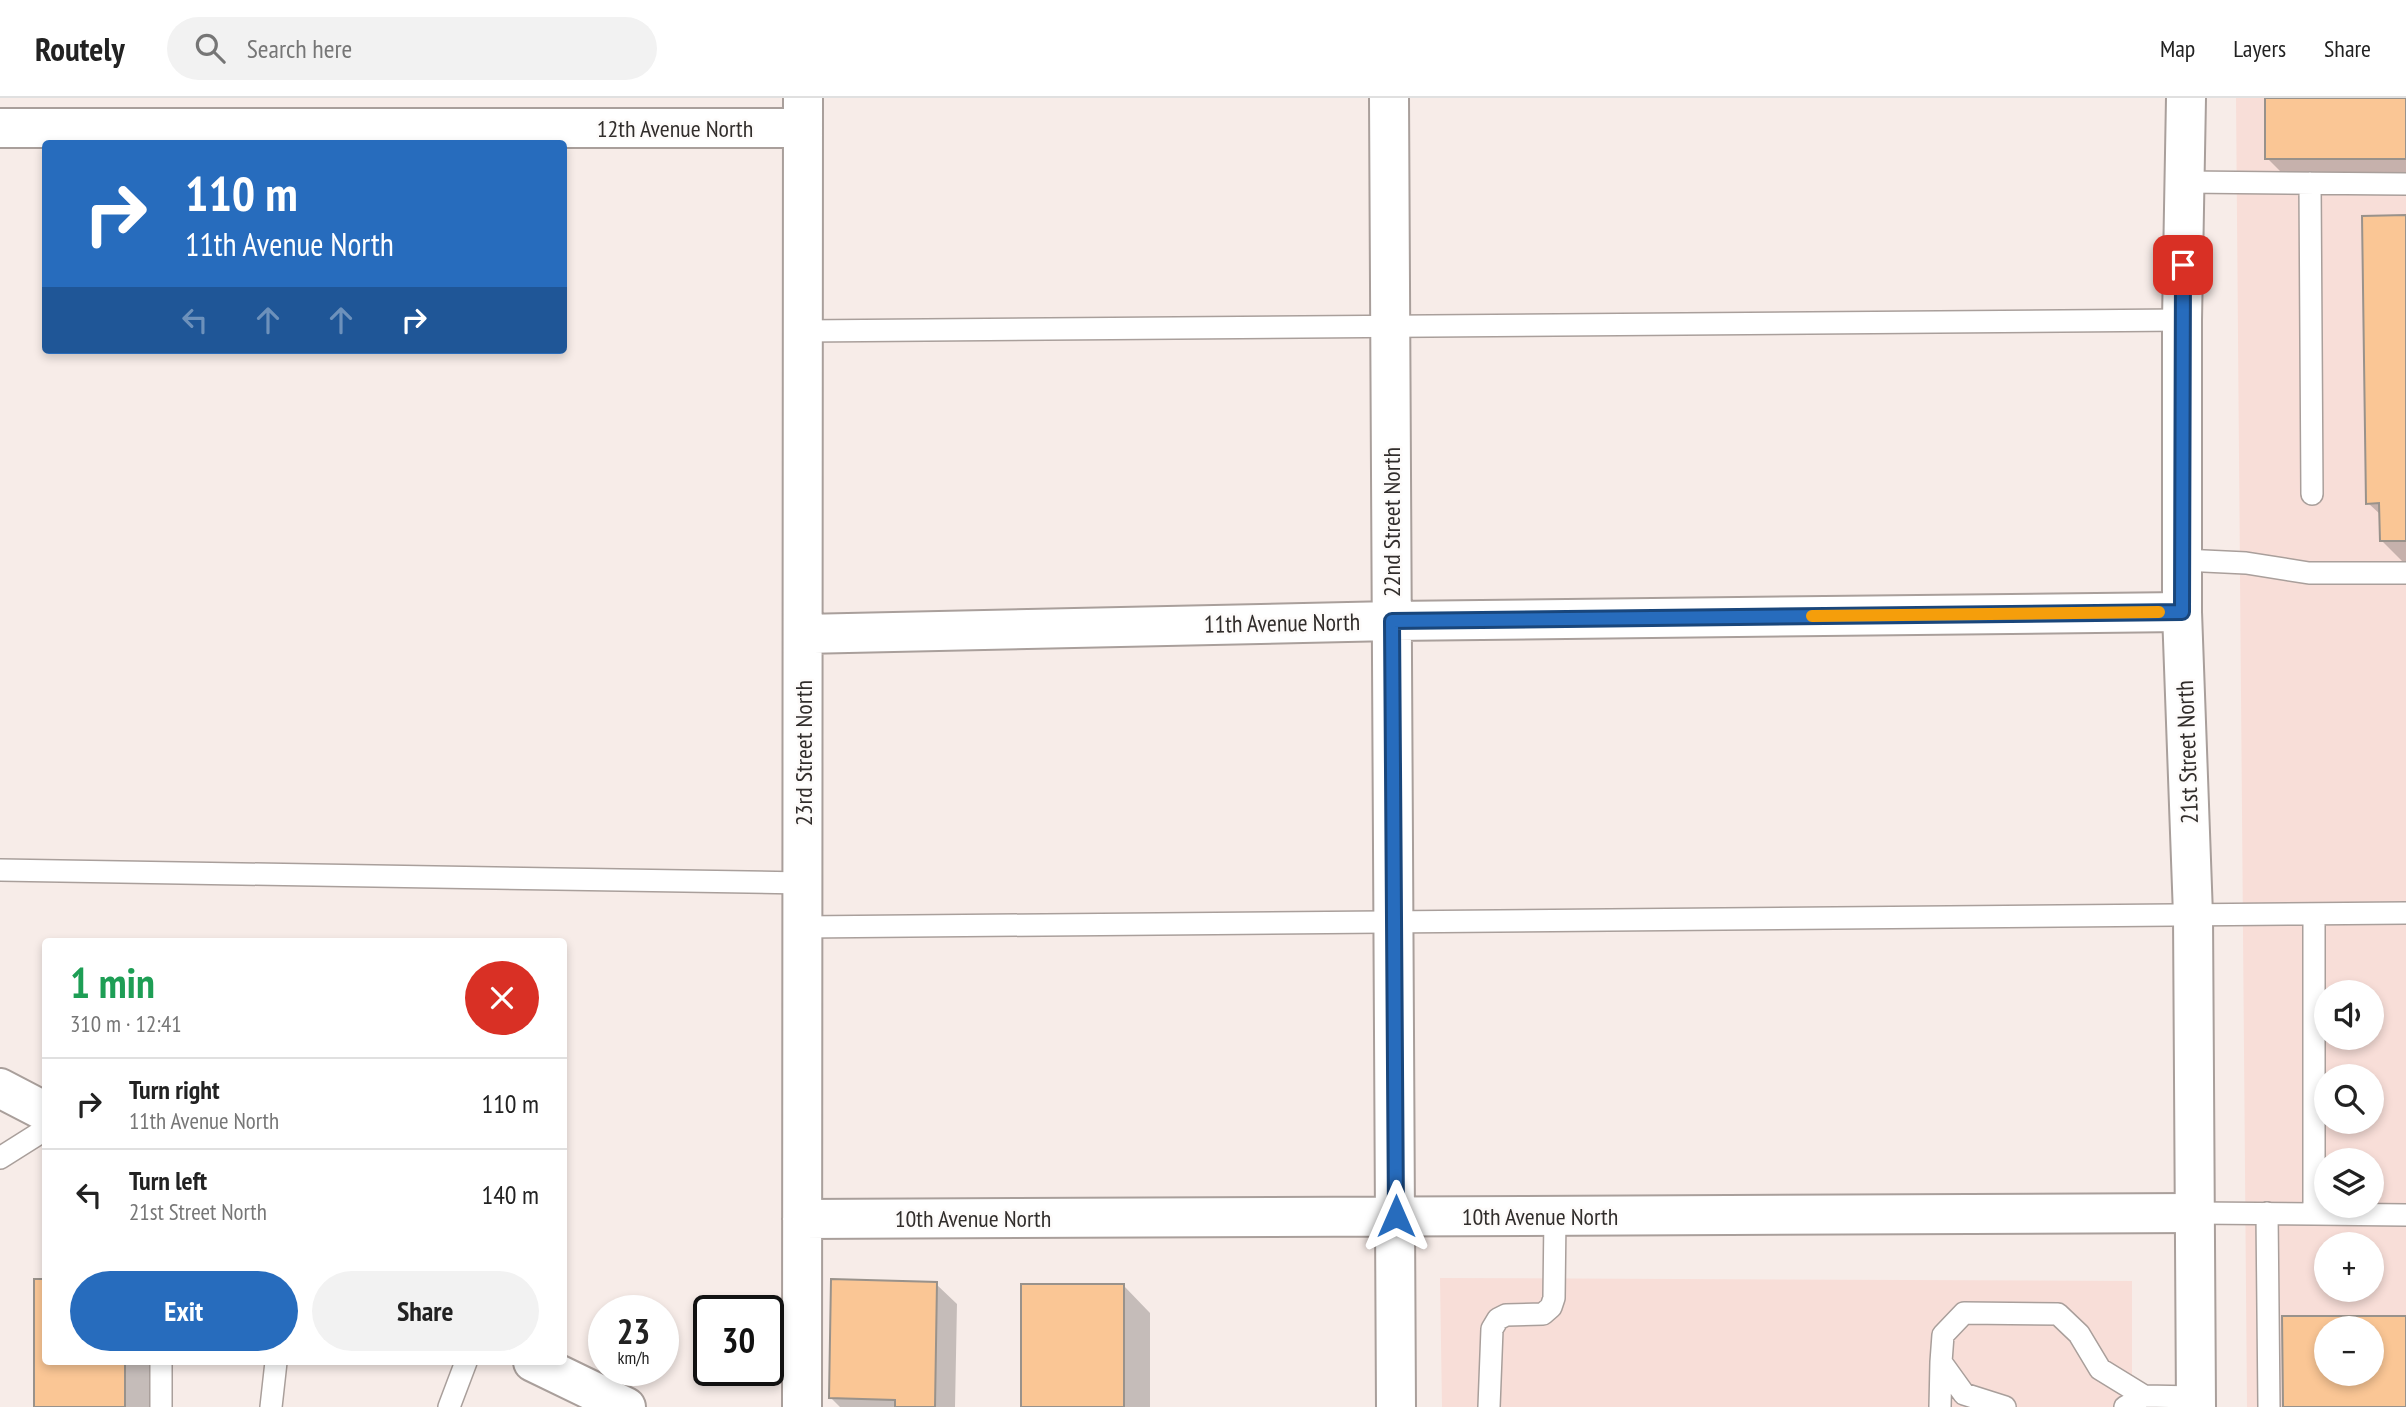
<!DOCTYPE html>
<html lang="en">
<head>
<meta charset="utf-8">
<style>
	:root { --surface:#fff; --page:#f2f2f2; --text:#222; --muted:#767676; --line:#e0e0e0; --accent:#276cbd }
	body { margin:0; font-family:"PT Sans Narrow",sans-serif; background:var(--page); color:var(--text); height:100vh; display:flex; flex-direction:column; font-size:26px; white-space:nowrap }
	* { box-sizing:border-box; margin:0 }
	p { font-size:23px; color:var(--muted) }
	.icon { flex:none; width:38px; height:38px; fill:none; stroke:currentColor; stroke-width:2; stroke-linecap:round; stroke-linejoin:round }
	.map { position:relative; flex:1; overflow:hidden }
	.side { position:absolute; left:42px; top:840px; width:525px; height:427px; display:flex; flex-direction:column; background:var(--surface); border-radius:7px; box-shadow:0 4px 10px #0003 }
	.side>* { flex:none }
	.guide { position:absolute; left:42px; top:42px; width:525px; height:214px; border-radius:7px; box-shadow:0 4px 10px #0003; background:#276cbd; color:#fff; overflow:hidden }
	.tools { position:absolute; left:2314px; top:882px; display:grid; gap:14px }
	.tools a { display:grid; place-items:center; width:70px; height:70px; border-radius:50%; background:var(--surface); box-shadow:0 4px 10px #0003; font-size:35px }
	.speed { position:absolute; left:588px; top:1197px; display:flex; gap:14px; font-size:35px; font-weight:700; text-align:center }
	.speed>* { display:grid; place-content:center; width:91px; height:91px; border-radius:50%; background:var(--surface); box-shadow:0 4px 10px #0003; line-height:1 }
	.speed small { font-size:18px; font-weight:400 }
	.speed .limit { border:4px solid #111; border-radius:10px; background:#fff; color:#111 }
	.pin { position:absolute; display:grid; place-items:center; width:60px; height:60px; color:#fff; margin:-30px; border-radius:14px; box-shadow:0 4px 10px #0006 }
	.me { position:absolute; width:77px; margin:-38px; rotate:0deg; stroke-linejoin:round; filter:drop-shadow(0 0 5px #0008) }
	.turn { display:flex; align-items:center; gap:24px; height:147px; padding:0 28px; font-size:32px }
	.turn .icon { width:91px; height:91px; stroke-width:2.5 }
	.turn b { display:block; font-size:49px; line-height:60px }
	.lanes { display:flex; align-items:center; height:66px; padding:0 28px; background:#0003; justify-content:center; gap:35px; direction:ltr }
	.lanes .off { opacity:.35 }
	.round { display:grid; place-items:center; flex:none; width:74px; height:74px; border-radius:37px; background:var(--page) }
	.summary { display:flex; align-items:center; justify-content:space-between; height:119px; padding:0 28px }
	h1 { font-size:42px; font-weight:600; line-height:52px; color:#1e9e55 }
	.button { display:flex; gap:14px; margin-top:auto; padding:14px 28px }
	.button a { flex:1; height:80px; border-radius:42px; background:var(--accent); color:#fff; font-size:28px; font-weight:600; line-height:80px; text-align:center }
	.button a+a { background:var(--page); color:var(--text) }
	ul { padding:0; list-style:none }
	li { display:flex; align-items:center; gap:21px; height:91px; padding:0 28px; border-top:2px solid var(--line) }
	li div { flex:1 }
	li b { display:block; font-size:26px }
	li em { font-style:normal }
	header { display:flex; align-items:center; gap:42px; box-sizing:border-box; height:98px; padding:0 35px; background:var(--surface); border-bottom:2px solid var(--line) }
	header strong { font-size:33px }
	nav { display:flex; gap:38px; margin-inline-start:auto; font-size:24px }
	.search { width:490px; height:63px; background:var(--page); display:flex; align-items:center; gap:18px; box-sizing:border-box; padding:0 24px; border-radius:38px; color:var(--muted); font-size:26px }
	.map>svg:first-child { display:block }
	.commercial { fill:#f8ded8; fill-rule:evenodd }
	.shadow { fill:#0003 }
	.building { fill:#fac695; stroke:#99928b; stroke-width:2; fill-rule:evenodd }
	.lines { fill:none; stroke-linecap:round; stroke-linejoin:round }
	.lane-casing { stroke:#a99f9b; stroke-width:24 }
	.street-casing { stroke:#a99f9b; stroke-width:42 }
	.secondary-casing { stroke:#a99f9b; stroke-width:42 }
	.primary-casing { stroke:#a99f9b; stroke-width:42 }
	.lane { stroke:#fff; stroke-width:21 }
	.street { stroke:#fff; stroke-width:38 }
	.secondary { stroke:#fff; stroke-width:38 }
	.primary { stroke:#fff; stroke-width:38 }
	.route-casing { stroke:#19467b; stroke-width:18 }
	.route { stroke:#276cbd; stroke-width:12 }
	.slow { stroke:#f59e0b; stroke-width:12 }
	.labels { text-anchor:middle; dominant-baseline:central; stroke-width:5; stroke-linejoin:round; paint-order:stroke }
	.street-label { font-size:24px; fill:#312d2b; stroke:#fdfbfa }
</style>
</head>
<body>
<header>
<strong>Routely</strong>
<div class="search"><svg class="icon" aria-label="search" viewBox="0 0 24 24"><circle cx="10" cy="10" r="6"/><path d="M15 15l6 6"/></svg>Search here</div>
<nav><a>Map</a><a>Layers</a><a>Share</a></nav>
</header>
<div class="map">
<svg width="2406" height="1309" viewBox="0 0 2406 1309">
	<rect width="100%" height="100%" fill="#f7ece8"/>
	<!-- commercial -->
	<path class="commercial" d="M2236 0H2406V1309H2247ZM2326 894H2371V940H2326ZM2326 978H2371V1024H2326ZM2326 1062H2371V1108H2326ZM2326 1146H2371V1192H2326ZM2326 1230H2371V1276H2326Z
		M1440 1180 2132 1183V1309H1442Z"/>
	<!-- shadow -->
	<path class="shadow" d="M2267 0H2406V87H2294L2267 60Z
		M2406 119V467L2382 443V418L2368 405Z
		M936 1186 957 1206 955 1309H840L830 1299Z
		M1124 1188 1150 1215V1309H1023Z
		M46 1264H151V1309H36Z"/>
	<!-- building -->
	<path class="building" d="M2265 0H2406V61H2265Z
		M2406 117V443H2380L2379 405 2366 406 2362 118Z
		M34 1181H46V1264H125V1309H34Z
		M831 1181 937 1184 935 1309H895V1302L829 1300Z
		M1021 1186H1124V1309H1021Z
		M2282 1218H2406V1309H2283ZM2326 1230H2371V1276H2326Z"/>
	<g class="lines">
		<defs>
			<path id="lane" d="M2185 84 2406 86
				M2310 85 2312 396
				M803 233 2182 222
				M2183 462 2246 465 2309 475H2406
				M0 772 803 785
				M2314 816V1116L2406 1117
				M803 829 2406 815
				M0 1060 46 1031
				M2195 1115 2314 1116
				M2267 1115 2269 1309
				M161 1264V1309
				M271 1309 276 1264
				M449 1309 466 1264
				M1489 1309 1492 1231 1498 1221 1506 1217 1543 1216 1551 1209 1554 1200 1555 1118
				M1940 1309 1941 1264
				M2005 1309 1964 1296 1941 1264 1943 1237 1964 1215 2058 1216 2079 1236 2100 1271 2144 1298 2196 1299
				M2125 1309 2144 1298"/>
			<path id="street" d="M1389 0 1396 1309
				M0 30H803
				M803 536 1392 523 2182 514
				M802 1121 2195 1115
				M802 1309 803 0"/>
			<path id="secondary" d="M2186 0 2182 222V514L2193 817 2196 1309"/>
			<path id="primary" d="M0 990 46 1014
				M533 1264 626 1309"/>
		</defs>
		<!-- lane casing -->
		<use href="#lane" class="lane-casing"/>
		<!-- street casing -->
		<use href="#street" class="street-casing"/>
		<!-- secondary casing -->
		<use href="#secondary" class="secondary-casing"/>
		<!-- primary casing -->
		<use href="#primary" class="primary-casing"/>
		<!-- lane -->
		<use href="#lane" class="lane"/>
		<!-- street -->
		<use href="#street" class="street"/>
		<!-- secondary -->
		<use href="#secondary" class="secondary"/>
		<!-- primary -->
		<use href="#primary" class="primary"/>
	</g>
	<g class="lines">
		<defs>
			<path id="route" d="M1396 1118 1392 523 2182 514 2183 167"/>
		</defs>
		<!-- route casing -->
		<use href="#route" class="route-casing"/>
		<!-- route -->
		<use href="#route" class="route"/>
		<!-- slow -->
		<path class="slow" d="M1812 518 2159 514"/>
	</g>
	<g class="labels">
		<!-- street labels -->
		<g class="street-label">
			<text x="675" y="30">12th Avenue North</text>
			<text transform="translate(1391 424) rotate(-90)">22nd Street North</text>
			<text transform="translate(1282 525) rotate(-1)">11th Avenue North</text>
			<text transform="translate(2187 654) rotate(-92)">21st Street North</text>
			<text transform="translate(803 655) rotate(-90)">23rd Street North</text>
			<text x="1540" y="1118">10th Avenue North</text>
			<text x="973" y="1120">10th Avenue North</text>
		</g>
	</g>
</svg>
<div class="tools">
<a><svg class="icon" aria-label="sound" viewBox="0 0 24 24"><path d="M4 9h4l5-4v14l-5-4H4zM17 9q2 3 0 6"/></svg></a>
<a><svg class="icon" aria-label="search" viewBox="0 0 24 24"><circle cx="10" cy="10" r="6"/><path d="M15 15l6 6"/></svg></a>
<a><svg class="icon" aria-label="layers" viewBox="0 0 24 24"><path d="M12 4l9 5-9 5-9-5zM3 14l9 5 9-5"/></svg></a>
<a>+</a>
<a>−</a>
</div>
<div class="speed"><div>23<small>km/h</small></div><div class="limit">30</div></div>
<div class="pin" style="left:2183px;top:167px;background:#d93025"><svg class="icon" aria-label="arrive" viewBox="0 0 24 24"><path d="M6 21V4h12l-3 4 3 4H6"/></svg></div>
<svg class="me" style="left:1396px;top:1118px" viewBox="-20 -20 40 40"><path d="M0-17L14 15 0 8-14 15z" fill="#276cbd" stroke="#fff" stroke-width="4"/></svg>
<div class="guide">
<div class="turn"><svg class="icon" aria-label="right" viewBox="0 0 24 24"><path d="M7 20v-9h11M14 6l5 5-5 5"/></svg><div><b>110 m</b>11th Avenue North</div></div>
<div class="lanes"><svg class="icon off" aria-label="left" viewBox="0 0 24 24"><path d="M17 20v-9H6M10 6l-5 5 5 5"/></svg><svg class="icon off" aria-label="ahead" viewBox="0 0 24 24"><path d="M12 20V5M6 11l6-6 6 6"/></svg><svg class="icon off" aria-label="ahead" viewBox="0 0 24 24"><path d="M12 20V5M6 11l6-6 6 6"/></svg><svg class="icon" aria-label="right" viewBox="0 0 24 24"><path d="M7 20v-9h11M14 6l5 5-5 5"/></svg></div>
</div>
<section class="side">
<div class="summary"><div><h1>1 min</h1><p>310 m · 12:41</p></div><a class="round" style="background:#d93025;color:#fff"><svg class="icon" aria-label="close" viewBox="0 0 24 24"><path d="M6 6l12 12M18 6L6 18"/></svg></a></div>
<ul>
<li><svg class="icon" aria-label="right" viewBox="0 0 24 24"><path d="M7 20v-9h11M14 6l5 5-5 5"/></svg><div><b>Turn right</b><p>11th Avenue North</p></div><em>110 m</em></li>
<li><svg class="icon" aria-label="left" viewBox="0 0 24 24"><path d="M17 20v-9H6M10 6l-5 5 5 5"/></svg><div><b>Turn left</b><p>21st Street North</p></div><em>140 m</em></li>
</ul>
<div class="button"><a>Exit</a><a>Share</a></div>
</section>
</div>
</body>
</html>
